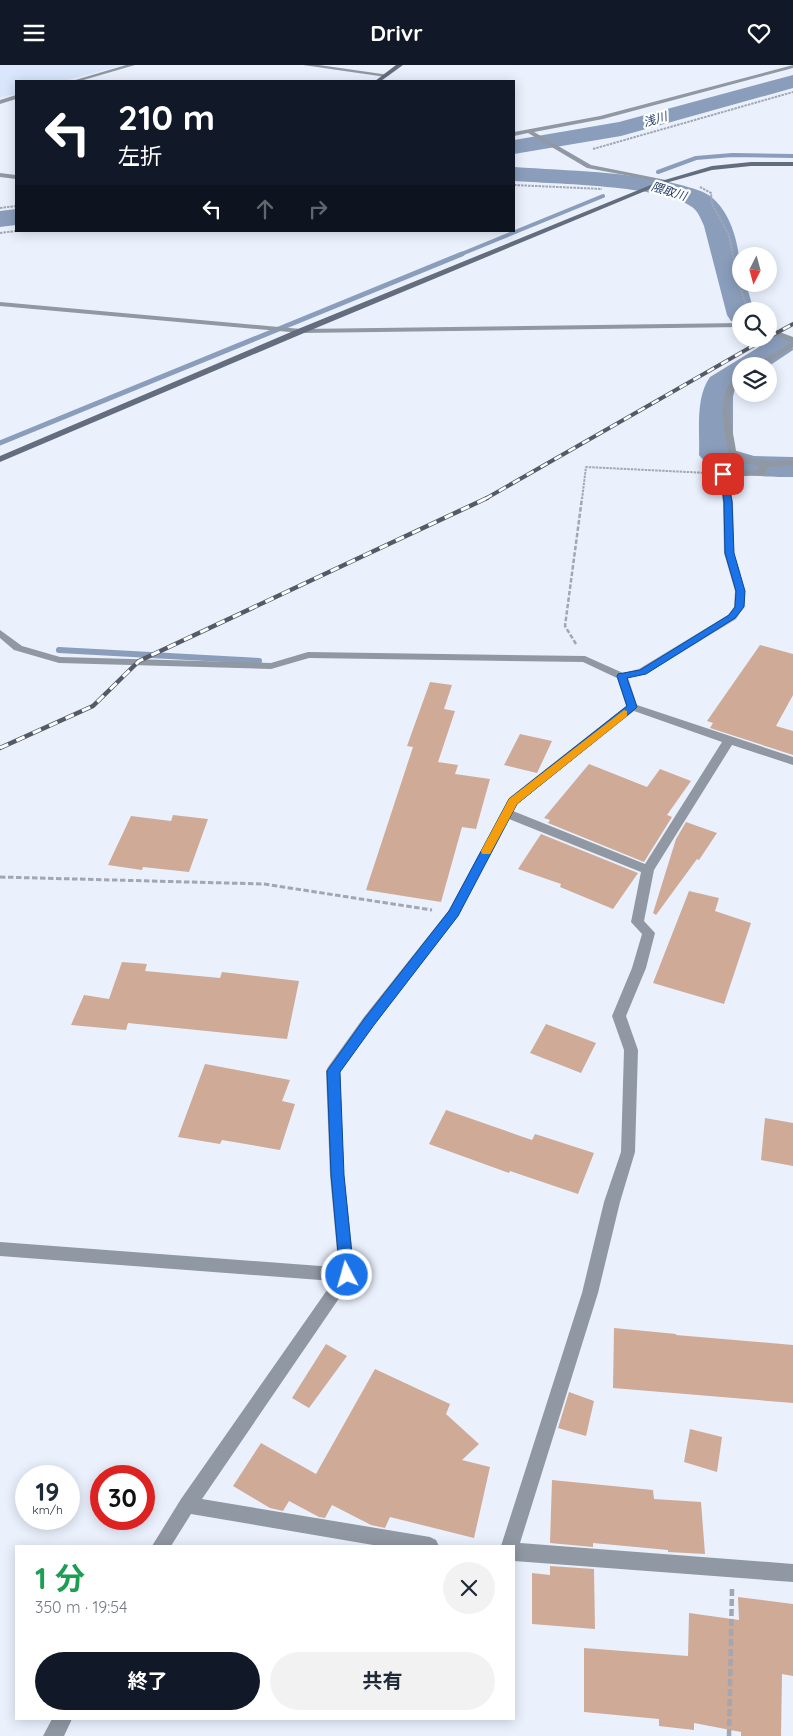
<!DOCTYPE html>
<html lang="ja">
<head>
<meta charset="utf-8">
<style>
	:root { --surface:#fff; --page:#f2f2f3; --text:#1f2937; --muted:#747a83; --accent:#111827 }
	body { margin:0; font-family:Quicksand,"Noto Sans JP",sans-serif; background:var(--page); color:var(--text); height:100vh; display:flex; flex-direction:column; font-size:19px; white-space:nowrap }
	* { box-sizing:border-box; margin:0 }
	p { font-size:16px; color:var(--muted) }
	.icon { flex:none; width:28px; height:28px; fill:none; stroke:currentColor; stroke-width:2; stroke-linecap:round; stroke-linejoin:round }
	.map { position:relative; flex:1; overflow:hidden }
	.drawer { position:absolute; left:15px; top:1480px; width:500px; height:175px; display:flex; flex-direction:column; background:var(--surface); border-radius:0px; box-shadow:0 2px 12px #0003 }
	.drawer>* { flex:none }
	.banner { position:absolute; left:15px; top:15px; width:500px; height:152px; border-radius:0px; box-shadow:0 2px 12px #0003; background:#111827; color:#fff; overflow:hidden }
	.needle { width:32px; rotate:186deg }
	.tools { position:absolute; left:732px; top:182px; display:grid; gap:10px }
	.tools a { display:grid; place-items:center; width:45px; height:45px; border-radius:50%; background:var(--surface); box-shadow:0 2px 12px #0003; font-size:25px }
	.speed { position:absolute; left:15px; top:1400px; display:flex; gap:10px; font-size:25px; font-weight:700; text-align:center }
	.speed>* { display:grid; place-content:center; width:65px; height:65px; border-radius:50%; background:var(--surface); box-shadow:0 2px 12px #0003; line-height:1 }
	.speed small { font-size:12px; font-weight:400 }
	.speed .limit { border:8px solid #d22; background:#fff; color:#111 }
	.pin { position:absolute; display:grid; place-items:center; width:42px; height:42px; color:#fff; margin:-21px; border-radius:10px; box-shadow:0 2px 8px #0006 }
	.me { position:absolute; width:55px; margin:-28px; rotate:354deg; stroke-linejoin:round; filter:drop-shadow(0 0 4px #0008) }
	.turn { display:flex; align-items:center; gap:18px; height:105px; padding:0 20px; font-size:22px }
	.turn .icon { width:65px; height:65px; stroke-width:2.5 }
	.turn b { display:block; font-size:35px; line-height:42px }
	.lanes { display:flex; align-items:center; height:48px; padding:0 20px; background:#0003; justify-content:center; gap:25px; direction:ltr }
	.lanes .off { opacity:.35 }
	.round { display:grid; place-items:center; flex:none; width:52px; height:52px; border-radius:26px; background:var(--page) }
	.headline { display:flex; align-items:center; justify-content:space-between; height:85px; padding:0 20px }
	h1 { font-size:30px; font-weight:700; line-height:38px; color:#1e9e55 }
	.button { display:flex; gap:10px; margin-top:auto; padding:10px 20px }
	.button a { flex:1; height:58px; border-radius:30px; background:var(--accent); color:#fff; font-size:20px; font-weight:700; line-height:58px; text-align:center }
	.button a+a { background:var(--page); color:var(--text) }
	header { display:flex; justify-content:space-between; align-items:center; height:65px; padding:0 20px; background:var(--accent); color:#fff; font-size:22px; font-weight:700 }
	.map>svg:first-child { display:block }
	.built { fill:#d9e6fb }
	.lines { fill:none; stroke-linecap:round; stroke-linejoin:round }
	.stream-far2 { stroke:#8a9ebc; stroke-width:4 }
	.stream-far1 { stroke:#8a9ebc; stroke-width:5 }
	.stream { stroke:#8a9ebc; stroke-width:6 }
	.river { fill:#8a9ebc; fill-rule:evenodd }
	.building { fill:#cfaa97 }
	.path-far3 { stroke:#a1a7b3; stroke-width:2; stroke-dasharray:2.5 1; stroke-linecap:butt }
	.path-far2 { stroke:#a1a7b3; stroke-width:2.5; stroke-dasharray:4.5 2; stroke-linecap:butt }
	.path-far1 { stroke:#a1a7b3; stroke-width:3; stroke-dasharray:5.5 2.5; stroke-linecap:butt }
	.path { stroke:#a1a7b3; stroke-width:4.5; stroke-dasharray:7 3; stroke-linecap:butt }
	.lane { fill:#9098a3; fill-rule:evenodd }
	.street { fill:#9098a3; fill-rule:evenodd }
	.secondary { fill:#636d7e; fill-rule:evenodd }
	.rail-far1-casing { stroke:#555b66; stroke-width:4 }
	.rail-casing { stroke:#555b66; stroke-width:4.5 }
	.rail-far1 { stroke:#fff; stroke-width:2.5; stroke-dasharray:8; stroke-linecap:butt }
	.rail { stroke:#fff; stroke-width:3; stroke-dasharray:9; stroke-linecap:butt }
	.route { fill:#1a73e8; stroke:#114b97 }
	.slow { fill:#f59e0b }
	.labels { text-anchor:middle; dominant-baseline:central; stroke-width:4.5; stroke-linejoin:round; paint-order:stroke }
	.far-water-label { font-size:12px; font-style:italic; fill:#243f69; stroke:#fff }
</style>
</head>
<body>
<header><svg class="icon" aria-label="menu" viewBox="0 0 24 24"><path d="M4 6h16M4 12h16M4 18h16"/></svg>Drivr<svg class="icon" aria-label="heart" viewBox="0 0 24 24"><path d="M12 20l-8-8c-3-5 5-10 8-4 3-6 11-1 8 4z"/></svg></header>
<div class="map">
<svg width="793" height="1671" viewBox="0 0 793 1671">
	<rect width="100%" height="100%" fill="#eaf1fd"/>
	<!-- built -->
	<path class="built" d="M0 0H123L64 16H16V29L0 33Z"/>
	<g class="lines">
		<!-- stream-far2 -->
		<path class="stream-far2" d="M658 107 696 93 732 90 793 91
			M459 190 603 131"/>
		<!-- stream-far1 -->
		<path class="stream-far1" d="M0 378 462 189"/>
		<!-- stream -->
		<path class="stream" d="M59 585 259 596"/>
		<!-- river -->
		<path class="river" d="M793 10V23L621 71 514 89V75L619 57Z
			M514 102C570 106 627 106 681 120 691 123 702 125 710 131 735 150 741 190 741 219H746L754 246H741V259L731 256 727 250 704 161C701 154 698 146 692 142 662 120 554 119 514 116Z
			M16 144V160L0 162V146Z
			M769 266 792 275 793 285 769 301H741V319L735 323 733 332V385L754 391 793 392V412C768 412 715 412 699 390 700 365 695 333 710 312L759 282 751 274H769Z"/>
	</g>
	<!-- building -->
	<path class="building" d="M760 580 793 589V630L776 661 793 666V690L710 663 713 658 707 656Z
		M430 617 452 620 444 644 455 646 438 697 458 700 455 709 490 714 476 764 462 762 441 837 366 825 413 682 407 681Z
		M520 669 552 676 537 708 504 700Z
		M589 699 647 722 660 704 691 716 667 750 672 752 644 797 548 758 550 755 544 753Z
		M173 750 208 754 189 807 143 802 142 805 108 800 131 751 171 756Z
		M686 757 717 768 699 795 697 794 656 850 653 848 676 774Z
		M541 769 638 808 613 844 560 822 561 819 518 804Z
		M689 826 719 833 715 846 751 858 724 939 653 918Z
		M122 897 147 899 145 906 177 909 220 913 222 907 299 916 287 974 128 958 126 965 71 960 84 930 109 934Z
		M546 959 596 978 581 1008 530 988Z
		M205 999 290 1015 282 1036 295 1039 280 1085 222 1075 220 1079 178 1072Z
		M446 1045 532 1075 535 1069 594 1088 578 1129 510 1106 509 1108 429 1079Z
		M765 1053 793 1058V1101L761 1095Z
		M614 1263 676 1269V1270L793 1280V1338L613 1323Z
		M326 1279 347 1291 309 1343 292 1333Z
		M375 1304 450 1339 446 1349 479 1379 462 1395 490 1402 474 1473 390 1452 385 1463 371 1460 332 1440 325 1453 319 1452 289 1436 283 1446 270 1443 233 1421 261 1378 316 1409Z
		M569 1327 594 1336 586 1371 558 1363Z
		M690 1364 722 1372 717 1407 684 1397Z
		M552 1415 653 1425 654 1434 701 1437 705 1489 668 1487V1485L593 1478V1482L550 1478Z
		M550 1501 594 1504 595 1564 532 1559V1508L550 1510Z
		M738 1532 793 1539V1611L782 1609 781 1671H741V1667L694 1658V1665L659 1661V1654L584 1647V1583L688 1591 689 1548 739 1555Z"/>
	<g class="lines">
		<!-- path-far3 -->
		<path class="path-far3" d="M593 84 793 27
			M514 120 602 124
			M700 122 711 128 712 139 729 170 738 216 748 246
			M0 143 16 141
			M0 168 16 166
			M582 434 586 402 708 408"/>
		<!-- path-far2 -->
		<path class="path-far2" d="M576 579 565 561 582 433"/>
		<!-- path-far1 -->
		<path class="path-far1" d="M0 812 264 819 432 845"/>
		<!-- path -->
		<path class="path" d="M729 1671 732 1524"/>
		<!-- lane -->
		<path class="lane" d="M0 1177 347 1203 353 1205 355 1210 353 1215 347 1217 0 1191Z"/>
		<!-- street -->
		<path class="street" d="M126 0H135L80 16H72Z
			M303 0H319L389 10 386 12Z
			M793 0V3L603 54 534 67 591 100 666 115 669 117 668 118 587 103 528 68 514 71V67L600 51Z
			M16 30V34L0 39V35Z
			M0 108 16 110V114L0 112Z
			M0 237 301 264 741 258V262L301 268 0 241Z
			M769 263 793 272V282L762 301H753L792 277 769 268Z
			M738 309H741C741 318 733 324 731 334 728 351 734 369 736 386 753 398 773 396 793 395V401L768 402 765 410 728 412 733 437 734 488 745 526 744 542 736 554 646 609 628 613 637 640 793 692V700L732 680 654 805 644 856 655 868 646 903 626 951 638 985 635 1087 620 1137 598 1228 520 1478 793 1499V1517L514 1496V1481H501L582 1228 604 1137 621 1087 624 985 612 951 632 903 642 869 631 857 641 807 509 754 458 851 374 960 340 1007 344 1110 355 1210 202 1434 430 1472 436 1475 439 1481H379L191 1449 171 1481H152L181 1434 339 1208 330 1110 326 1006 328 1002 364 952 449 845 509 733 626 641 617 613 583 597 309 593 271 604 59 598 14 585 0 573V565L22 581 60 592 271 598 308 587 585 591 623 608 639 604 728 550 734 542 735 526 724 488 723 437 719 409 723 406 758 405 759 401 740 397 728 387C724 357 714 333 738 309ZM634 646 722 677 645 799 513 746 518 738Z
			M52 1654H72L64 1671H43Z"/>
		<!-- secondary -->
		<path class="secondary" d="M396 0H403L381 16H375Z
			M751 97H793V101H751L712 105 662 119 304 268 0 397V391L298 264 658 117 712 101Z"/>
		<defs>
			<path id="rail-far1" d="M769 272 793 259
				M485 434 765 274"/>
			<path id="rail" d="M0 683 93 641 139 596 487 433"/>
		</defs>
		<!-- rail-far1 casing -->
		<use href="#rail-far1" class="rail-far1-casing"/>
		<!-- rail casing -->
		<use href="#rail" class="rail-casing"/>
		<!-- rail-far1 -->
		<use href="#rail-far1" class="rail-far1"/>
		<!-- rail -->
		<use href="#rail" class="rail"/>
	</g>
	<!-- route -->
	<path class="route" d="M720 407 727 409 732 437 734 488 745 526 744 542 735 553 646 609 627 613 637 642 635 644 517 739 458 851 374 960 340 1007 344 1110 354 1210 352 1215 347 1217 342 1215 340 1210 331 1110 327 1006 365 953 449 846 509 734 627 641 617 611 618 609 640 605 729 550 735 542 736 526 725 488 724 437Z"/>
	<!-- slow -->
	<path class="slow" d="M624 645 627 646V651L517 739 490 789H482L481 786 509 734Z"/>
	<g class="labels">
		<!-- far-water labels -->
		<g class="far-water-label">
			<text transform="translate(655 54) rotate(-16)">浅川</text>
			<text transform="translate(669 126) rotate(17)">隈取川</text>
		</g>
	</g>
</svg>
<div class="tools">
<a><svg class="needle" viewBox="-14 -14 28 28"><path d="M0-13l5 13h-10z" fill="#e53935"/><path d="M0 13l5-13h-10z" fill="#747a83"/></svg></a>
<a><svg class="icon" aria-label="search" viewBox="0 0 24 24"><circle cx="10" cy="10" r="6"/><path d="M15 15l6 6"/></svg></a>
<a><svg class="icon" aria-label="layers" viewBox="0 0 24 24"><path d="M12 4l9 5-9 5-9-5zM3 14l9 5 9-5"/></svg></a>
</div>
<div class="speed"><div>19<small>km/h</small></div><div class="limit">30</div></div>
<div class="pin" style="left:723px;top:409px;background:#d93025"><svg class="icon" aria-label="arrive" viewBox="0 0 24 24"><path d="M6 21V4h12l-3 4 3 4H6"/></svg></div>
<svg class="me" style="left:347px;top:1210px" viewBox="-20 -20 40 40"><circle r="17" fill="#1a73e8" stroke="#fff" stroke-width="3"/><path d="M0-11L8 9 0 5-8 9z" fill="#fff"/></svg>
<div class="banner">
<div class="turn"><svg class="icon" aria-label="left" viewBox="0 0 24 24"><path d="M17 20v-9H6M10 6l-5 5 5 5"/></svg><div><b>210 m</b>左折</div></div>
<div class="lanes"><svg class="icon" aria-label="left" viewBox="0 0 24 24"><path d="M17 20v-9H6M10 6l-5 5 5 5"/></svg><svg class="icon off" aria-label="ahead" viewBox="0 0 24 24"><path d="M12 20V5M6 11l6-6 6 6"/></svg><svg class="icon off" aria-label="right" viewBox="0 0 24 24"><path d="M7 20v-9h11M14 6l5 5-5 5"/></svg></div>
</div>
<section class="drawer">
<div class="headline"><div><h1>1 分</h1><p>350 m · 19:54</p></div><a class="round"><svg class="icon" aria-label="close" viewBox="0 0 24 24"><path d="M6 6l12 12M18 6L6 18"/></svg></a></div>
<div class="button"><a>終了</a><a>共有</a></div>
</section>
</div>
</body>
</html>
